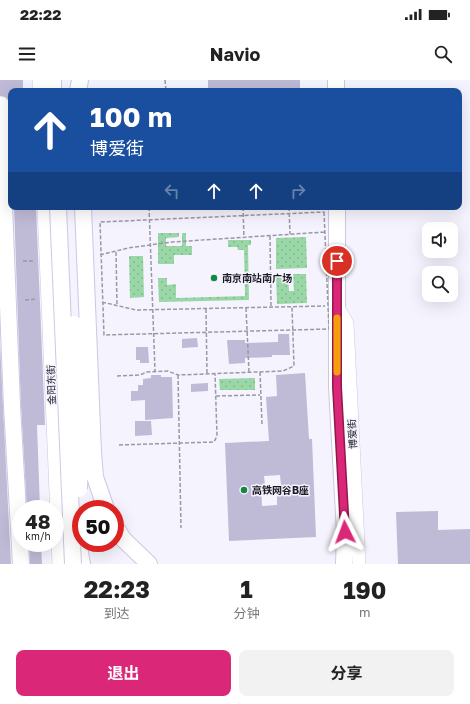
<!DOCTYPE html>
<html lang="zh">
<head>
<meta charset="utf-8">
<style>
	:root { --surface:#fff; --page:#f2f2f2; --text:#222; --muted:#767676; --accent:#db2777 }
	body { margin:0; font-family:"Golos Text","Noto Sans SC",sans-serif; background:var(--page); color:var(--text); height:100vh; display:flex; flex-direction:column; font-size:15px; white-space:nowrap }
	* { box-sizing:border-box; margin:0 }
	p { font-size:13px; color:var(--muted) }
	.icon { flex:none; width:22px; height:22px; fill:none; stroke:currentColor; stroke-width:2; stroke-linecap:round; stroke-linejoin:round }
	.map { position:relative; height:484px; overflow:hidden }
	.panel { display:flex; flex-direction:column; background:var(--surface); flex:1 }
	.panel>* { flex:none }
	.guide { position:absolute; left:8px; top:8px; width:454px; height:122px; border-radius:8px; box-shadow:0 4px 16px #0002; background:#1a4fa0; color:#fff; overflow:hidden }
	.tools { position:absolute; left:422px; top:142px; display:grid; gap:8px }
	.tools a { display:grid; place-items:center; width:36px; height:36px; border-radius:8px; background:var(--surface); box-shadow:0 4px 16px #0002; font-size:20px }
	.speed { position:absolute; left:12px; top:420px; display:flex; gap:8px; font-size:20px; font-weight:700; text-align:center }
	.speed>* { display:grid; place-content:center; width:52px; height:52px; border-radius:50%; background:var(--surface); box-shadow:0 4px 16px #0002; line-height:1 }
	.speed small { font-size:10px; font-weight:400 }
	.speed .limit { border:6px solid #d22; background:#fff; color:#111 }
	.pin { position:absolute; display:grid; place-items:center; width:34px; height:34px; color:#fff; margin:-17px; border:2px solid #fff; border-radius:50%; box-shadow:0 1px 4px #0007 }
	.me { position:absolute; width:44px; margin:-22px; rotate:357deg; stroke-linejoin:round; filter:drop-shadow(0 0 3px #0008) }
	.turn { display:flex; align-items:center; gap:14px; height:84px; padding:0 16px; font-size:18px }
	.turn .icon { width:52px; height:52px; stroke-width:2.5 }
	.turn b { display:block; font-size:28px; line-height:34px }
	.lanes { display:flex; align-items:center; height:38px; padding:0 16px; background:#0003; justify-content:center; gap:20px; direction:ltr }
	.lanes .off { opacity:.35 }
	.eta { display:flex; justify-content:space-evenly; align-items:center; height:68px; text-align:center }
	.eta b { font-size:24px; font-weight:700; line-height:28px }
	.action { display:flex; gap:8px; margin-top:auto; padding:8px 16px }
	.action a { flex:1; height:46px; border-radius:8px; background:var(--accent); color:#fff; font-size:16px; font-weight:700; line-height:46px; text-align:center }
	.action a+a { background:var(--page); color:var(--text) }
	.status { display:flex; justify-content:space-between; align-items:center; height:28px; padding:0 20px; background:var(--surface); direction:ltr }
	.status svg { height:11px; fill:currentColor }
	header { display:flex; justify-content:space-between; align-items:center; height:52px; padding:0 16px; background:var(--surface); font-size:18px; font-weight:700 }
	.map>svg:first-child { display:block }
	.green { fill:url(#green-dots) }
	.building { fill:#bfbad5; fill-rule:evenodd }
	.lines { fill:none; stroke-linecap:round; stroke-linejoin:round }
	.minor-casing { stroke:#ccc8e3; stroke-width:14 }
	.major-casing { stroke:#ccc8e3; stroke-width:18 }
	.path { stroke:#9a99a3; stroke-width:1.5; stroke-dasharray:4 2; stroke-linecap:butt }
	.minor { stroke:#fff; stroke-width:13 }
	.major { stroke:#fff; stroke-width:16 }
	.major-bridge-casing { stroke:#ccc8e3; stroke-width:18; stroke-linecap:butt }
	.major-bridge { stroke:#fff; stroke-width:16 }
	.route-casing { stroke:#8e194d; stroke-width:10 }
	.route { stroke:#db2777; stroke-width:7 }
	.slow { stroke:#f59e0b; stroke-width:7 }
	.poi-dot { fill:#128942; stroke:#f4f3fe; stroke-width:1.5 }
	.labels { text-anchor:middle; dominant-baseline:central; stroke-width:3; stroke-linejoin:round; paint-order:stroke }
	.poi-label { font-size:10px; font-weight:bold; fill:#1b1923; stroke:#f4f3fe; text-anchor:start }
	.street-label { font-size:10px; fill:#1b1923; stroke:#f4f3fe }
</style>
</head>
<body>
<div class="status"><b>22:22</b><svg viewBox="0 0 49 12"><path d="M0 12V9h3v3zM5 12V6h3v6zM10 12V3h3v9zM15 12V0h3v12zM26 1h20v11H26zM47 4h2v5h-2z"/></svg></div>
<header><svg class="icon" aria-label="menu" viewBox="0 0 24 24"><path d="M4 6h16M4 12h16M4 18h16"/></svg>Navio<svg class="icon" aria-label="search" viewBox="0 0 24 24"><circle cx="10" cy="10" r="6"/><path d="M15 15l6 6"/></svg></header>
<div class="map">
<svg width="470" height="484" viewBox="0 0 470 484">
	<defs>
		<pattern id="green-dots" width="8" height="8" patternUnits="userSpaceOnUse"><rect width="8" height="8" fill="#9ad7a7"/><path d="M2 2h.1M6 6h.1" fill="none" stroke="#84b88f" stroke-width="1.8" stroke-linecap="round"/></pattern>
	</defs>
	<rect width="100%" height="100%" fill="#f4f3fe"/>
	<!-- green -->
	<path class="green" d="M158 153H179V157L166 158V166H182V153H186V166H192V175H174V184H158Z
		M306 157 307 188 276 189V158Z
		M228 160H251V165H248L249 220 159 222 158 198H167V205L176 204V218L245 216 244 170H238L237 167H228Z
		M129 176H143L144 217 130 218Z
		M288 194 289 211H294L293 194H306L307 223 277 224 276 195Z
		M255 298V310H220L219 299Z"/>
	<!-- building -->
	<path class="building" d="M0 0H23V11H11V62L9 24 8 20 5 17 0 16Z
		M208 0H300V11H208Z
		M14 127H36L45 345H37L40 429H27L21 326Z
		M278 254H289L290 275H272V277L245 278V283L229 284 227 260H245V263L278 262Z
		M197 258 198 267 182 268V259Z
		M0 263 3 327 11 484H0Z
		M136 267H148L149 283H140V280H136Z
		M305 293 309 359H312L316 457 229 461 225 363 269 361 266 317 277 316 276 295ZM280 395 282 416H277V425L262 426 261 405H265L264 396Z
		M151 295H161V297H172L173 338 145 340V320L131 321V311H138V305H143V299L151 298Z
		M208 303V311L191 312V304Z
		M135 341H151L152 355 135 356Z
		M438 431V450L470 449V484H398L396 432Z
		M29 463H41L42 484H30Z"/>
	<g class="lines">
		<defs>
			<path id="minor" d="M39 0V11
				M44 127 59 484
				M337 226 347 243 359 484"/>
			<path id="major" d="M53 0V11
				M336 0V11
				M78 11 80 0
				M337 127V307L345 452 344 484
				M115 446 123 459 149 484
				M79 467 82 484"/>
		</defs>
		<!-- minor casing -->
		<use href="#minor" class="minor-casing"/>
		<!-- major casing -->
		<use href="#major" class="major-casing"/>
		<!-- path -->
		<path class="path" d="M165 0 166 11
			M149 127 155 291
			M243 127 244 158
			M289 127 290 154
			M324 132 329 249 104 255 100 142Z
			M270 156 271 227
			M116 172 117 226
			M100 175 128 168 172 162 325 152
			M23 181H35
			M25 220 37 219
			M102 222 136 230 325 226
			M246 228 249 292
			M206 229 207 294
			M260 292 262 344
			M178 295 181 448
			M117 296 140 295 147 292 168 291 178 295 283 291 294 286 292 227
			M216 316 260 315
			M119 365 214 362 217 356 215 294"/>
		<!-- minor -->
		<use href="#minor" class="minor"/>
		<!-- major -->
		<use href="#major" class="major"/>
		<defs>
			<path id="major-bridge" d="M0 25 12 326 21 484
				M58 127 73 484
				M83 127 93 372 95 397 106 429
				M74 244 80 372 79 409"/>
		</defs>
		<!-- major-bridge casing -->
		<use href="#major-bridge" class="major-bridge-casing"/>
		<!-- major-bridge -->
		<use href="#major-bridge" class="major-bridge"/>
	</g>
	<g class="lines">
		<defs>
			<path id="route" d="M337 181V307L345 452"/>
		</defs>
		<!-- route casing -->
		<use href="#route" class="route-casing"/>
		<!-- route -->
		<use href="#route" class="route"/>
		<!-- slow -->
		<path class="slow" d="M337 238V292"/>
	</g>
	<!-- markers -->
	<g class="poi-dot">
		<circle cx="214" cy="198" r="4"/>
		<circle cx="244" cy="410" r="4"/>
	</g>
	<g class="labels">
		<!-- poi labels -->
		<g class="poi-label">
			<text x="222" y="198">南京南站南广场</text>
			<text x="252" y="410">高铁网谷B座</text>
		</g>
		<!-- street labels -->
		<g class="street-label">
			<text transform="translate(51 305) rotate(-92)">金阳东街</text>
			<text transform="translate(352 354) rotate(-93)">博爱街</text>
		</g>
	</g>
</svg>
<div class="tools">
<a><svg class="icon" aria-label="sound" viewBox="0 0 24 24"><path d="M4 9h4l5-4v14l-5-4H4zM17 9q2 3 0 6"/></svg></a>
<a><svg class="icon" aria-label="search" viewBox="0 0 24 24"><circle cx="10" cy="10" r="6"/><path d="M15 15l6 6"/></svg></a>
</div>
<div class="speed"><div>48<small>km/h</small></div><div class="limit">50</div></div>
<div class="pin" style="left:337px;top:181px;background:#d93025"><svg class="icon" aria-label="arrive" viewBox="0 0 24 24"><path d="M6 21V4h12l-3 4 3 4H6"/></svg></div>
<svg class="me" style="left:345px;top:452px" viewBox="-20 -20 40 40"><path d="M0-17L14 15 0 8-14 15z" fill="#db2777" stroke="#fff" stroke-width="4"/></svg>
<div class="guide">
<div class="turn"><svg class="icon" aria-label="ahead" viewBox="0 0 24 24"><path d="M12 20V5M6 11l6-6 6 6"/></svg><div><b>100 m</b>博爱街</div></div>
<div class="lanes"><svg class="icon off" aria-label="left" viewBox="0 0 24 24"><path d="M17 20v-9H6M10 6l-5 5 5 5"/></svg><svg class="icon" aria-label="ahead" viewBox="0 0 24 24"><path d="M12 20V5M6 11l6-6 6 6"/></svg><svg class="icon" aria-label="ahead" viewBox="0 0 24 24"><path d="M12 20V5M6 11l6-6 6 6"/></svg><svg class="icon off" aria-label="right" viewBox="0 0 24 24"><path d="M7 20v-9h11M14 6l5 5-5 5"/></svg></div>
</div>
</div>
<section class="panel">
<div class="eta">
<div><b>22:23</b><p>到达</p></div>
<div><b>1</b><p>分钟</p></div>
<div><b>190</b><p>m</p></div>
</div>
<div class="action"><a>退出</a><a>分享</a></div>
</section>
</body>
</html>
